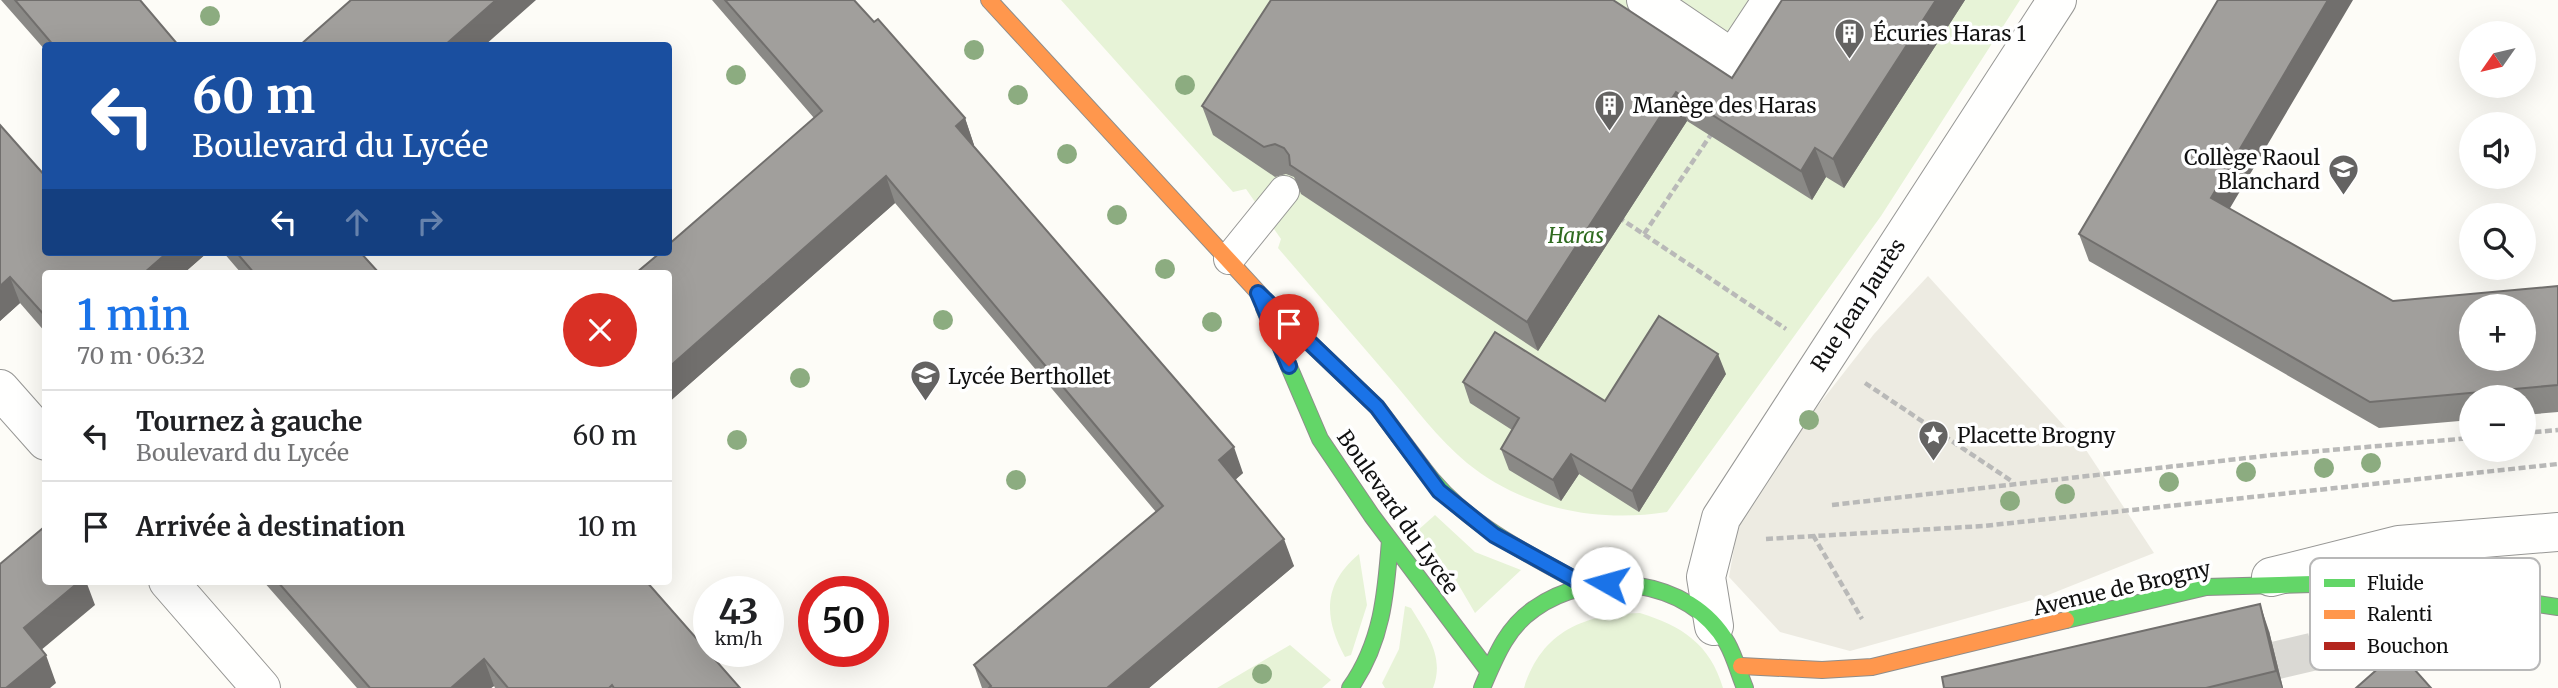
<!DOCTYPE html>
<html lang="fr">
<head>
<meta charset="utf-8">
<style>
	:root { --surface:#fff; --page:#f6f6f6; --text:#202124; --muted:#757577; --line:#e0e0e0; --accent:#1a73e8 }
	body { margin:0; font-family:Merriweather,serif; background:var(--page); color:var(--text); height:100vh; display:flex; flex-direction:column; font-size:26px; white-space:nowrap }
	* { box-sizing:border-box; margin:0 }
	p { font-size:23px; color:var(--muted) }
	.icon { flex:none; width:38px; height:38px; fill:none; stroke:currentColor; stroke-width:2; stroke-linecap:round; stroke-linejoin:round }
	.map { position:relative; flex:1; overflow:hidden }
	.panel { position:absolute; left:42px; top:270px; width:630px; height:315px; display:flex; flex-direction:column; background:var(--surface); border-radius:7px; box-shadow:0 7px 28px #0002 }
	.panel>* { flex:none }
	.banner { position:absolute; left:42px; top:42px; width:630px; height:214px; border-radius:7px; box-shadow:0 7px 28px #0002; background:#1a4fa0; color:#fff; overflow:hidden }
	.needle { width:46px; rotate:236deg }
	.fabs { position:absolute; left:2459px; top:21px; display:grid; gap:14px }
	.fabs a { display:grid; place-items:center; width:77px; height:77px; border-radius:50%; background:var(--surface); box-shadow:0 7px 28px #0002; font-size:35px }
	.speed { position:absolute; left:693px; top:576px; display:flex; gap:14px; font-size:35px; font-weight:700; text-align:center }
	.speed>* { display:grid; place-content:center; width:91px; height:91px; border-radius:50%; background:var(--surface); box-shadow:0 7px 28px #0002; line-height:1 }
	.speed small { font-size:18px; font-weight:400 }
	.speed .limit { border:10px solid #d22; background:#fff; color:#111 }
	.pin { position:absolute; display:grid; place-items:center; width:60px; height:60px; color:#fff; margin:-72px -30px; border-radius:50% 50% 50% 0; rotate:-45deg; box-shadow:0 0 7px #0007 }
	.pin .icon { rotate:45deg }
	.me { position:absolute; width:77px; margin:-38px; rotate:277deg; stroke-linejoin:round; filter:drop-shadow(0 0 5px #0008) }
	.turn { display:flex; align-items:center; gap:24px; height:147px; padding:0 35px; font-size:32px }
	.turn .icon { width:91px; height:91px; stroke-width:2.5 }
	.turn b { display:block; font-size:49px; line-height:60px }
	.lanes { display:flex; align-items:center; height:66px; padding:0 35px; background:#0003; justify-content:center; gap:35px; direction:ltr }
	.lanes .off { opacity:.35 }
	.round { display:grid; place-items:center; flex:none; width:74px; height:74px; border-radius:37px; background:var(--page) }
	.summary { display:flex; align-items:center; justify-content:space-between; height:119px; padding:0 35px }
	h1 { font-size:42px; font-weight:600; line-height:52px; color:var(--accent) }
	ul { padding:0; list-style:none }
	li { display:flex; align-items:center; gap:21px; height:91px; padding:0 35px; border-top:2px solid var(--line) }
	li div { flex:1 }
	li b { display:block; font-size:26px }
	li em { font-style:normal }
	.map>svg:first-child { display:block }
	.green { fill:#e7f3d7 }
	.plaza { fill:#edebe2 }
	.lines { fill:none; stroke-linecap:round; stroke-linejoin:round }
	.secondary-tunnel { stroke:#dad9d4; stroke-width:38; stroke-dasharray:38 19; stroke-linecap:butt }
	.lane-casing { stroke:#979795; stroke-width:32 }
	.street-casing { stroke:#979795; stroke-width:40 }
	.fast-casing { stroke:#8e8d8b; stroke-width:18 }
	.slow-casing { stroke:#8e8d8b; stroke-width:18 }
	.jam-casing { stroke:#8e8d8b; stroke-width:18 }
	.path { stroke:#b9b9b8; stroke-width:4.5; stroke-dasharray:7 3.5; stroke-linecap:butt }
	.lane { stroke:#fffffe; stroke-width:30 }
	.street { stroke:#fffffe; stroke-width:38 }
	.fast { stroke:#63d668; stroke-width:16 }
	.slow { stroke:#ff974d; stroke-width:16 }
	.jam { stroke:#b3261e; stroke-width:16 }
	.tree { fill:#8cac80 }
	.wall { fill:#8a8986 }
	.shaded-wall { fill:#716f6d }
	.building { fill:#a19f9c; stroke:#716f6d; stroke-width:2; fill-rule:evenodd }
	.route-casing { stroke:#114b97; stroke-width:18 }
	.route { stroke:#1a73e8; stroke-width:12 }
	.labels { text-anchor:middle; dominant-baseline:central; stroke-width:7; stroke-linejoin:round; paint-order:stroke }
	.poi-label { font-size:21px; fill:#111; stroke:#fff; text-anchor:start }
	.park-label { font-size:21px; font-style:italic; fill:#2f6b1f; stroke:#fff }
	.street-label { font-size:21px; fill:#111; stroke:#fff }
	.key { fill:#fff; stroke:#b8b8b8; stroke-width:2 }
	.key-label { font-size:19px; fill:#111 }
</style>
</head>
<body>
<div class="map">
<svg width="2558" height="688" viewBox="0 0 2558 688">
	<rect width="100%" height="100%" fill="#fdfcf7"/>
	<!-- green -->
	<path class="green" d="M1061 0H2020L1881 216 1667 512C1597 523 1524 509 1467 463 1438 439 1414 406 1389 377 1352 334 1315 291 1278 248L1281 239 1246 189 1233 192Z
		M1435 515 1475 552 1521 570 1475 613 1454 577 1417 531Z
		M1359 554 1367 605 1351 655 1345 657C1324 618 1322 585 1359 554Z
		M1405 606 1411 608C1427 634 1445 657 1433 688H1385L1382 683 1399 649Z
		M1640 613C1682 626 1710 644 1723 688H1524C1542 631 1584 614 1640 613Z
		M1290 645 1331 680 1322 688H1217Z"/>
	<!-- plaza -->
	<path class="plaza" d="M1928 276 2086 450 2154 553 2043 597 1850 651 1780 632 1729 577 1742 503 1874 334Z"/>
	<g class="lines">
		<!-- secondary-tunnel -->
		<path class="secondary-tunnel" d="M2165 688C2294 656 2421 621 2554 615"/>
		<defs>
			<path id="lane" d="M1229 259 1284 191"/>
			<path id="street" d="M1646 0 1733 59 1772 0
				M0 389 46 441
				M2271 577 2399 545 2558 532
				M168 581 261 688
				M1714 626 1706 577 1721 518 2057 0"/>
			<path id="fast" d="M1264 308 1320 439 1372 516 1487 669
				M1422 467C1462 522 1524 552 1583 584
				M2066 620 2206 587 2385 582 2558 607
				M1350 688C1382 643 1386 594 1390 540
				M1482 688C1495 658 1506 628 1534 609 1592 567 1690 578 1727 643 1735 657 1739 674 1745 688"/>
			<path id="slow" d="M989 0 1267 302
				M1741 666 1822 670 1872 667 2066 620"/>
			<path id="jam" d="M1267 302 1377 407 1422 467"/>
		</defs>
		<!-- lane casing -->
		<use href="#lane" class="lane-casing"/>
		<!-- street casing -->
		<use href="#street" class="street-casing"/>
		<!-- fast casing -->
		<use href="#fast" class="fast-casing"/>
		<!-- slow casing -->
		<use href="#slow" class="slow-casing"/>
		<!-- jam casing -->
		<use href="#jam" class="jam-casing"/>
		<!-- path -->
		<path class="path" d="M1618 217 1786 329
			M1644 234 1712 133
			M1865 383 2013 482
			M2524 433 2558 430
			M1832 505 2273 455 2471 438
			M1813 535 1862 619
			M1766 539 1983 526 2558 464"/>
		<!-- lane -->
		<use href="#lane" class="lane"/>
		<!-- street -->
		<use href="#street" class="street"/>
		<!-- fast -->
		<use href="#fast" class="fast"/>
		<!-- slow -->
		<use href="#slow" class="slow"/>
		<!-- jam -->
		<use href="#jam" class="jam"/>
	</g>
	<!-- trees -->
	<g class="tree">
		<circle cx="210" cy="16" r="10"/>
		<circle cx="974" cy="50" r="10"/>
		<circle cx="736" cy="75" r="10"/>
		<circle cx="1185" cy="85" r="10"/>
		<circle cx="1018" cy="95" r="10"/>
		<circle cx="1067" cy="154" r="10"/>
		<circle cx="1117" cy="215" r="10"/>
		<circle cx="1165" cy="269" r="10"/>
		<circle cx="943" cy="320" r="10"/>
		<circle cx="1212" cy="322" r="10"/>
		<circle cx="800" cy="378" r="10"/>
		<circle cx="1809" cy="420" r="10"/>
		<circle cx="737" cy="440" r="10"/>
		<circle cx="2371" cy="463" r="10"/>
		<circle cx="2324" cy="468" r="10"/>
		<circle cx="2246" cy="472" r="10"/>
		<circle cx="1016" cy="480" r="10"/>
		<circle cx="2169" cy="482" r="10"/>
		<circle cx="2065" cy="494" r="10"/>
		<circle cx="2010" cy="501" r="10"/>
		<circle cx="1262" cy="674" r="10"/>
	</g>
	<!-- wall -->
	<path class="wall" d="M1 0H140L179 46H46V51Z
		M712 0H854L874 22 965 118 974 145 973 146 1243 473 1235 480 1294 566 1149 688H982L974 665 1156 512 895 203 668 403V273L814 118Z
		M1782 0H1965L1844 188 1826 177 1812 200 1687 121 1538 351 1301 194 1294 177 1286 174 1275 177 1213 135 1202 106 1732 78Z
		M0 125 46 252H208L184 273H46V333L20 303 0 321Z
		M2230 209 2393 301 2558 286V412L2524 415V397H2471V420L2379 428 2089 261 2079 234Z
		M223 252H360L379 273H241Z
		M1726 374 1639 512 1579 474 1561 501 1509 470 1501 449 1512 430 1470 403 1463 382 1605 401Z
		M263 581H646L740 688H495L494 686 491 688H357Z
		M2269 631 2283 688H1944Z"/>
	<!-- shaded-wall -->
	<path class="shaded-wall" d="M496 0H536L484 46H444Z
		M1936 0H1965L1844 188 1833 159Z
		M2328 0H2353L2220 225 2211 198Z
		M1676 92 1687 121 1538 351 1527 322Z
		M965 118 974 145 965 152 956 126Z
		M1815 148 1826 177 1812 200 1801 171Z
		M886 176 895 203 668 403V368Z
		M168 252H208L184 273H144Z
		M10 277 20 303 0 321V286Z
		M1718 354 1726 374 1639 512 1632 491Z
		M1234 447 1243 473 1228 486 1219 460Z
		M1571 454 1579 474 1561 501 1553 480Z
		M1284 539 1294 566 1149 688H1107Z
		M80 581H86L95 605 34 656 24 628Z
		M2260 604 2269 631 2283 688H2282L2276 671Z
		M46 655 56 683 50 688H6Z
		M484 659 494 686 491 688H451Z"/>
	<!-- building -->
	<path class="building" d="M15 0H140L179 46H54Z
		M351 0H496L444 46H299Z
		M725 0H854L874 22 878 19 965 118 956 126 1234 447 1219 460 1284 539 1107 688H989L991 686 974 665 1163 506 886 176 668 368V273H636L661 252H668V245L822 111Z
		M1271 0H1613L1732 78 1782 0H1936L1833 159 1815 148 1801 171 1676 92 1527 322 1290 165 1289 155 1284 148 1275 144 1264 147 1202 106Z
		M2218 0H2328L2211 198 2393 301 2558 286V385L2370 402 2079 234ZM2471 306H2524V359H2471Z
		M0 125 46 177V252H168L144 273H46V317L10 277 0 286Z
		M236 252H360L379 273H254Z
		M1659 316 1718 354 1632 491 1571 454 1553 480 1501 449 1519 418 1463 382 1495 332 1605 401Z
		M43 528 46 530V581H80L24 628 46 655 6 688H0V564Z
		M277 581H646L740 688H614L612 685 609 688H508L484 659 451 688H370Z
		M2260 604 2276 671 2206 688H1944L1942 677Z
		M2398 651 2431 688H2356Z"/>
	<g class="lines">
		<defs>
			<path id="route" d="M1289 366 1258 293 1377 407 1439 491 1494 535 1583 584 1607 583"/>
		</defs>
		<!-- route casing -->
		<use href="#route" class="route-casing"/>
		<!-- route -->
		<use href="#route" class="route"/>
	</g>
	<!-- icons -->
	<defs>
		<symbol id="building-pin" viewBox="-11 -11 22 30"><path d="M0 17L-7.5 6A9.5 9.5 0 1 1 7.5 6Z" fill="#646362" stroke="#fff"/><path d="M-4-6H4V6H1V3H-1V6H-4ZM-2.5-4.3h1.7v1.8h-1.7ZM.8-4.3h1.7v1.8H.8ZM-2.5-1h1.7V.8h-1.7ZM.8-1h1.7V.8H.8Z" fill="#fff"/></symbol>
		<symbol id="school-pin" viewBox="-11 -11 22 30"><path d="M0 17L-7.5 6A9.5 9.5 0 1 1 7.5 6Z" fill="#646362" stroke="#fff"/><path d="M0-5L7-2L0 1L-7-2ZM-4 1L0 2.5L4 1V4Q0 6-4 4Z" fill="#fff"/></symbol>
		<symbol id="sight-pin" viewBox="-11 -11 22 30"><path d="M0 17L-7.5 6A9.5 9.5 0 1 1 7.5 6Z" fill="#646362" stroke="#fff"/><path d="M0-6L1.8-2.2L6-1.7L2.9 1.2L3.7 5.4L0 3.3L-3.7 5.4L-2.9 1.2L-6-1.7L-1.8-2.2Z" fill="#fff"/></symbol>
	</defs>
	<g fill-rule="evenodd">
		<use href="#building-pin" x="1832" y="16" width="35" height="47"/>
		<use href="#building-pin" x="1592" y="88" width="35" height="47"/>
		<use href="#school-pin" x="2326" y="152" width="35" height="47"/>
		<use href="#school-pin" x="908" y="358" width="35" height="47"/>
		<use href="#sight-pin" x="1916" y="418" width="35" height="47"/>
	</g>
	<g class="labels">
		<!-- poi labels -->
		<g class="poi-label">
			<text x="1873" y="33">Écuries Haras 1</text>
			<text x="1633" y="105">Manège des Haras</text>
			<text x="2320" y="157" text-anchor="end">Collège Raoul<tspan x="2320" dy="24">Blanchard</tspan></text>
			<text x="948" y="376">Lycée Berthollet</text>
			<text x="1957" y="435">Placette Brogny</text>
		</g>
		<!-- park labels -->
		<g class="park-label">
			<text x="1576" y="235">Haras</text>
		</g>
		<!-- street labels -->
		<g class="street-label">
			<text transform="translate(1858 305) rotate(-57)">Rue Jean Jaurès</text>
			<text transform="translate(1398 512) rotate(55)">Boulevard du Lycée</text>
			<text transform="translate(2122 588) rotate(-13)">Avenue de Brogny</text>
		</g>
	</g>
	<!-- legend -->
	<rect x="2310" y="558" width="230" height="112" rx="10" class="key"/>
	<rect x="2324" y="579" width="31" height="8" fill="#63d668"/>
	<rect x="2324" y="610" width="31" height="9" fill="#ff974d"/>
	<rect x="2324" y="642" width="31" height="8" fill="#b3261e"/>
	<g class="key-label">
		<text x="2367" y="590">Fluide</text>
		<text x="2367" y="621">Ralenti</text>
		<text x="2367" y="653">Bouchon</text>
	</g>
</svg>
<div class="fabs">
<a><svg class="needle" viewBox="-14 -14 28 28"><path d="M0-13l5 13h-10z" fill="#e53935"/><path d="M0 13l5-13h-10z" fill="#757577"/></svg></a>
<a><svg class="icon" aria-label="sound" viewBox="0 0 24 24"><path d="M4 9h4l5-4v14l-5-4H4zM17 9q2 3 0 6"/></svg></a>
<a><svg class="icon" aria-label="search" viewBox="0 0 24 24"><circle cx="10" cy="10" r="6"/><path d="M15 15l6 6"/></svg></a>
<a>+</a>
<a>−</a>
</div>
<div class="speed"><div>43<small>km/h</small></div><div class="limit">50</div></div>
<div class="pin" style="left:1289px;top:366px;background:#d93025"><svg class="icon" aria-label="arrive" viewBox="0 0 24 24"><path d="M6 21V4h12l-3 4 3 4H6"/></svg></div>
<svg class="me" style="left:1607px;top:583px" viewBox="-20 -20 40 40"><circle r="19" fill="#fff"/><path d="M0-13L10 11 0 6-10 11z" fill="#1a73e8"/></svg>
<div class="banner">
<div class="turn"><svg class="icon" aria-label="left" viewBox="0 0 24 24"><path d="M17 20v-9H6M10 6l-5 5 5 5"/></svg><div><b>60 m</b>Boulevard du Lycée</div></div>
<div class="lanes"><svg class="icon" aria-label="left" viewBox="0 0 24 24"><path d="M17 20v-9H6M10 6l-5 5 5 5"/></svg><svg class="icon off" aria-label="ahead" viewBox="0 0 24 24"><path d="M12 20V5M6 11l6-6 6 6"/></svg><svg class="icon off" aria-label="right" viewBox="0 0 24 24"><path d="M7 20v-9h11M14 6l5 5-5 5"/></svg></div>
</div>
<section class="panel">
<div class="summary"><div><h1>1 min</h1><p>70 m · 06:32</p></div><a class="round" style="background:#d93025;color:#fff"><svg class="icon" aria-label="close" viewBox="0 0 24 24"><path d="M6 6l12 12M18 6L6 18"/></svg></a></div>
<ul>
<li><svg class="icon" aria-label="left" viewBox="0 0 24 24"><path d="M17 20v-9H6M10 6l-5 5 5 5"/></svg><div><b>Tournez à gauche</b><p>Boulevard du Lycée</p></div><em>60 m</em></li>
<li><svg class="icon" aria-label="arrive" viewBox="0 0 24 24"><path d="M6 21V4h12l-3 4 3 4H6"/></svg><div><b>Arrivée à destination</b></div><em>10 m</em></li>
</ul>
</section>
</div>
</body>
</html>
